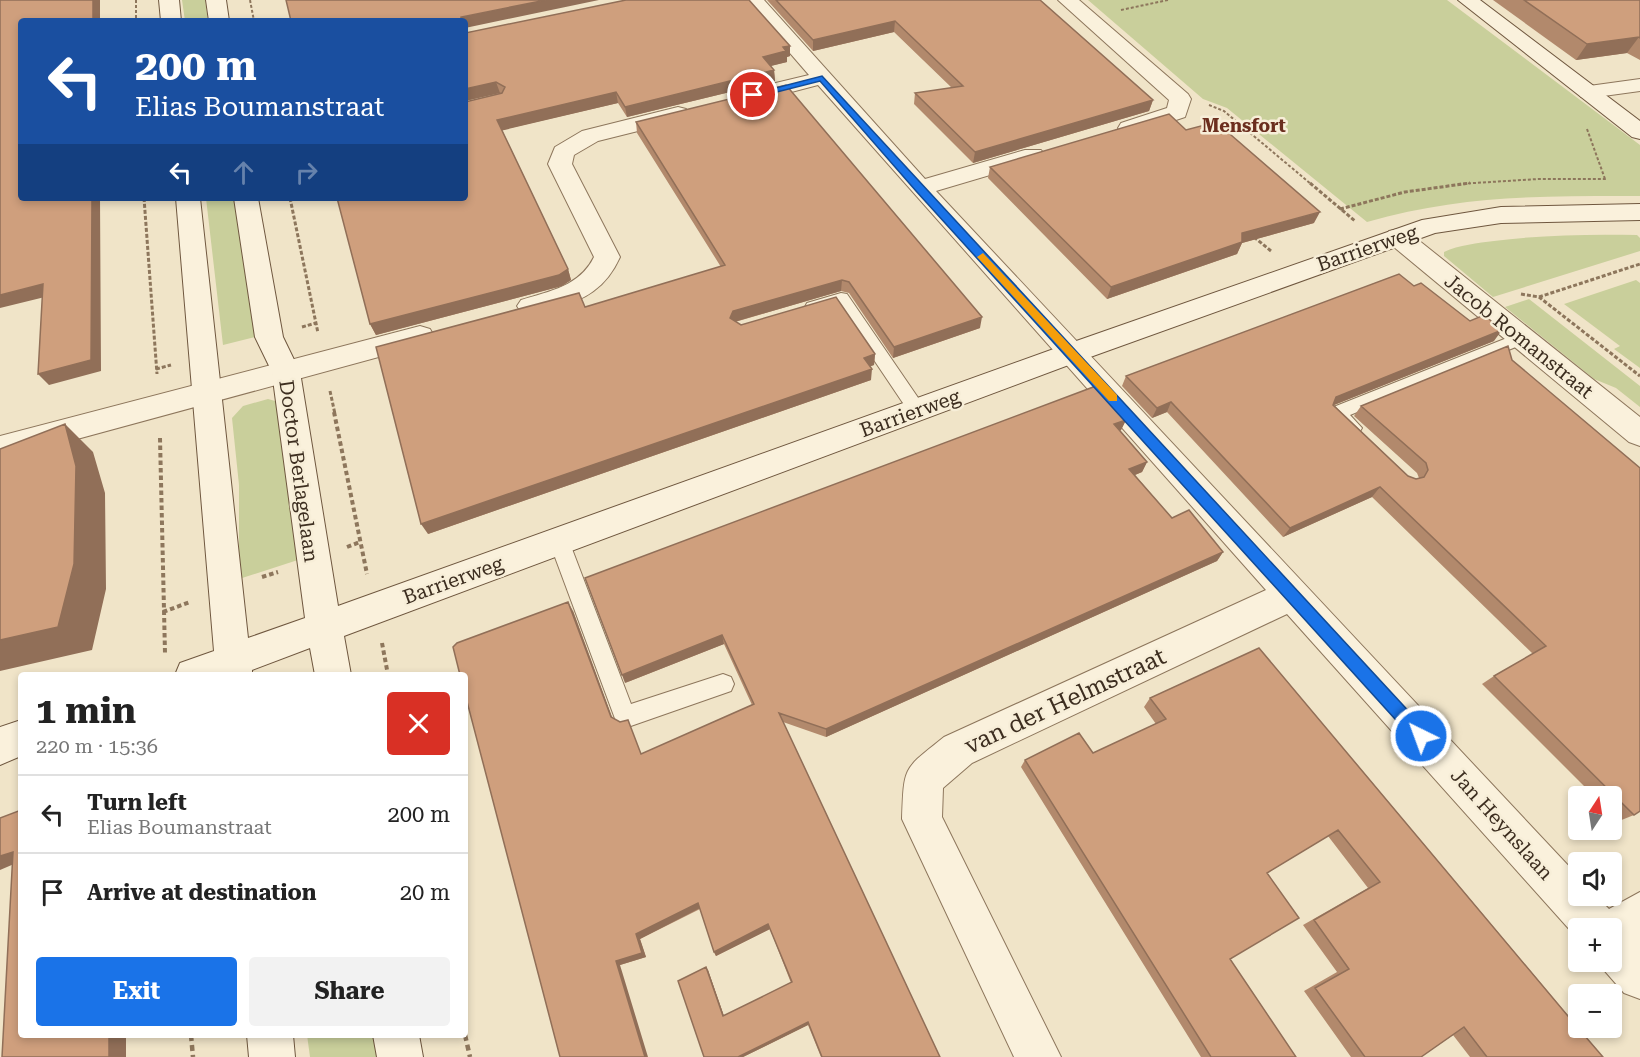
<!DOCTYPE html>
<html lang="en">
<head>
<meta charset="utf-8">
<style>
	:root { --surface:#fff; --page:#f2f2f2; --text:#222; --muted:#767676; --line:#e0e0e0; --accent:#1a73e8 }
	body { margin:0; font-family:"Roboto Serif",serif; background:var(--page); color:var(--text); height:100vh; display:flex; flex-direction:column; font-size:22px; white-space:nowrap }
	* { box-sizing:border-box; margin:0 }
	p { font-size:20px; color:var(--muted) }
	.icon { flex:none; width:33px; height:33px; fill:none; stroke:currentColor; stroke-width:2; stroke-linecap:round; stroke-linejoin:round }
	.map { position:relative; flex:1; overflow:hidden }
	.sheet { position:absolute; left:18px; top:672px; width:450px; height:366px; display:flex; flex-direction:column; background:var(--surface); border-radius:6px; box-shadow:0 3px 9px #0003 }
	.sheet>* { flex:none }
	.hud { position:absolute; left:18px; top:18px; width:450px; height:183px; border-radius:6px; box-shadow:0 3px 9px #0003; background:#1a4fa0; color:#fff; overflow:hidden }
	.needle { width:39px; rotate:12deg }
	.controls { position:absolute; left:1568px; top:786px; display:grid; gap:12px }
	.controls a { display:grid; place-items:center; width:54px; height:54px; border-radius:6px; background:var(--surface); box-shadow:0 3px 9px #0003; font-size:30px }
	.pin { position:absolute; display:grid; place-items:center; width:51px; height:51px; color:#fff; margin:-26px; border:3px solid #fff; border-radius:50%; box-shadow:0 2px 6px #0007 }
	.me { position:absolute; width:66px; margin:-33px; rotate:318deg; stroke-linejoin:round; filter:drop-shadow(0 0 4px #0008) }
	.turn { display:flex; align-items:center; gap:21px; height:126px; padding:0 18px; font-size:27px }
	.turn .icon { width:78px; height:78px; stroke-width:2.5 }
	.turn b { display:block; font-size:42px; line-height:51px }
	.lanes { display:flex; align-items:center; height:57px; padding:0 18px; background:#0003; justify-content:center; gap:30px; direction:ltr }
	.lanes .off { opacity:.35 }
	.round { display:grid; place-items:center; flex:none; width:63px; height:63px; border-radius:6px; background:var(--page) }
	.overview { display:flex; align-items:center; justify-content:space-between; height:102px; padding:0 18px }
	h1 { font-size:36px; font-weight:700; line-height:45px }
	.action { display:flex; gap:12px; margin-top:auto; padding:12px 18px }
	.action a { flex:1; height:69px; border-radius:6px; background:var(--accent); color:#fff; font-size:24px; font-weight:700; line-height:69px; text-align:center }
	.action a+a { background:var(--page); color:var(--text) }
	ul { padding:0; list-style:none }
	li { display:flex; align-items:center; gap:18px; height:78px; padding:0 18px; border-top:2px solid var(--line) }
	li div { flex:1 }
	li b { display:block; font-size:22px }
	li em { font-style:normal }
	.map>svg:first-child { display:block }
	.green { fill:#c9cf9b }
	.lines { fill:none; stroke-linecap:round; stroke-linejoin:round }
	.lane-casing { stroke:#8d765c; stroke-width:2 }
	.street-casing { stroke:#8d765c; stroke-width:2 }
	.secondary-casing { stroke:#6f573f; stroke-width:2 }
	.path-far3 { stroke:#8d765c; stroke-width:2; stroke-dasharray:3 2; stroke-linecap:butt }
	.path-far2 { stroke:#8d765c; stroke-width:3; stroke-dasharray:4 2; stroke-linecap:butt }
	.path-far1 { stroke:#8d765c; stroke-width:4; stroke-dasharray:4.5 3; stroke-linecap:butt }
	.path { stroke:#8d765c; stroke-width:4.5; stroke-dasharray:6 4; stroke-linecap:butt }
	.lane { fill:#faf1dc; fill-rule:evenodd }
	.street { fill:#faf1dc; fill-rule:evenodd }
	.secondary { fill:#faf1dc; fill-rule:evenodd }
	.wall { fill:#b2896c }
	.shaded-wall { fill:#916f58 }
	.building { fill:#cf9f7d; stroke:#916f58; stroke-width:1.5 }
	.route { fill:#1a73e8; stroke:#114b97; stroke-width:1.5 }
	.slow { fill:#f59e0b }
	.labels { text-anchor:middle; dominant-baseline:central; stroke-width:5; stroke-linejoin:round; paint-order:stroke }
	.far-neighbourhood-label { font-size:18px; font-weight:bold; fill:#6b2e1e; stroke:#f7eed8 }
	.street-label { font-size:20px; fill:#3d2e20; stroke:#f7eed8 }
	.near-street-label { font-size:24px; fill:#3d2e20; stroke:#f7eed8 }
</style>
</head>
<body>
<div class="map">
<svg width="1640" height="1057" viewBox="0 0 1640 1057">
	<rect width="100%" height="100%" fill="#f0e4c8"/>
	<!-- green -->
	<path class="green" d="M182 0H205L208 21H185Z
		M1088 0H1447L1640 145V196C1543 196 1461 195 1367 222L1227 108 1203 99Z
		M206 198H234L255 337 223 345Z
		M1637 235 1640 238V251L1493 297 1444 256V252C1459 245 1478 243 1494 241 1541 235 1589 234 1637 235Z
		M1636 280 1640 283V368L1614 349 1620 346 1564 304Z
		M1529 299 1640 386V407L1616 388 1594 379 1505 307Z
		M268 399 275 401 281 408 304 558 239 579V485L232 418 243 406Z
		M307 1035H382L386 1057H310Z"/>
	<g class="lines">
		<defs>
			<path id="lane" d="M841 293 847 294 923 405 926 410 923 415H911L837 305 813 312 805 307 807 303Z
				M1522 332 1528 334 1530 338 1528 342 1350 415 1362 428 1359 433H1347L1328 413 1331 408Z
				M559 533 566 535 569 541 631 704 723 674 731 677 734 684 731 691 625 728 617 724 549 541 552 535Z"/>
			<path id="street" d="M744 0H764L925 179 1025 150H1041L1045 155 1041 160 936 191 1578 876V896H1596L1609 909 1640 892V999L1624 993 1597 962H1611V928H1578V939L1287 614 972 763 943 788 942 817 1061 1057H1014L902 819C904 765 903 770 944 737L1266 590 818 85 746 104 738 102 735 97 738 92 809 75Z
				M1058 0H1079L1188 94 1191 99 1185 117 1137 133H1121L1118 128 1121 123 1167 108 1169 100Z
				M1640 79V91L1589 98 1581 97 1578 92 1581 87 1589 86Z
				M678 107 686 109 689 114 686 119 598 141 574 155 572 164 620 257C606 288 585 300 553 309 542 312 533 316 521 312L517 306 521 300C550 291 580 286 594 257L548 164 555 147 582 131Z
				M1398 229 1407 231 1640 417V446L1629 442 1389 243 1385 237 1389 231Z
				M420 326 430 329 434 336 430 343 0 460V436Z"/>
			<path id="secondary" d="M159 0H179L181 21H161Z
				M206 0H226L229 21H209Z
				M1458 0H1480L1640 121V139L1632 137Z
				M176 198H200L248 638 305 618 272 372 255 337 234 198H258L283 337 300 372 338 606 1062 346 1422 220 1501 207 1640 204V220L1501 223 1435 233 1082 360 344 636 351 675H315L310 648 252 670V675H175L180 663 214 651Z
				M21 720V756L0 765V727Z
				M247 1035H293L295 1057H249Z
				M373 1035H419L423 1057H377Z"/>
		</defs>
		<!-- lane casing -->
		<use href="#lane" class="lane-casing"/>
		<!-- street casing -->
		<use href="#street" class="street-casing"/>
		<!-- secondary casing -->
		<use href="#secondary" class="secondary-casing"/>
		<!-- path-far3 -->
		<path class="path-far3" d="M136 0V21
			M250 0 254 21
			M1121 10 1168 0
			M1209 105 1224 111 1311 184
			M1587 129 1605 179
			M1458 184 1538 179H1606"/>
		<!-- path-far2 -->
		<path class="path-far2" d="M1310 183 1355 221
			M144 198 157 374
			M290 198 318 333
			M1340 209 1405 192 1470 183
			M1254 237 1271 251
			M1521 294 1539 297 1640 376
			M1539 297 1640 264
			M302 327 316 323
			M156 369 171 365
			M330 391 335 414"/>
		<!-- path-far1 -->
		<path class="path-far1" d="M334 412 367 574
			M160 438 165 653
			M347 547 360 542
			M262 577 278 572
			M163 612 190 602
			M382 643 388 675"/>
		<!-- path -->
		<path class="path" d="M191 1035 193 1057
			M465 1035 470 1057"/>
		<!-- lane -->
		<use href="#lane" class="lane"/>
		<!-- street -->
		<use href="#street" class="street"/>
		<!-- secondary -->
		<use href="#secondary" class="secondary"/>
	</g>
	<!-- wall -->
	<path class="wall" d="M767 0H1040L1153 100 1149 111 973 163 914 104 915 93 952 88 894 32 813 51Z
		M1493 0H1640V60L1627 53 1576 60Z
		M465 33 790 56 787 57V62L770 66 774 70 775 81 627 117 618 103 502 130 568 269 571 280 562 286 376 335 370 324 501 94 500 93 465 101Z
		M636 122 980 328 893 358 849 293 841 291 735 322 741 325 875 354 874 365 870 366 871 380 428 534 585 307 721 267 637 133Z
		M990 167 1314 223 1242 243 1237 254 1107 299 988 178Z
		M1414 286 1494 341 1334 405 1408 476 1416 479 1419 478 1417 473 1354 416 1361 406 1508 346 1634 815 1619 821 1611 813V796H1594L1482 684 1494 676 1533 654 1372 497 1283 537 1167 412 1152 418 1122 386 1126 376Z
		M1126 420 1121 430 1120 431 1147 462 1142 472 1135 475 1172 518 1223 552 1217 561 826 737 783 722 940 1057H821L808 1025 743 1057H704L708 970 724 1016 791 983 770 929 716 956 714 952 700 909 640 939 646 957 620 965 560 1057 573 611 612 718 642 754 752 705 724 644 625 683Z
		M1259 648 1603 1057H1470L1453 1035 1421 1057H1351L1304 991 1337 972 1303 925 1368 888 1328 836 1267 873 1230 959 1296 1057H1201L1021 767 1025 760 1093 753 1156 724 1144 707 1150 698Z"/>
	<!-- shaded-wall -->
	<path class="shaded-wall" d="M93 0H100V21H93Z
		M546 0H599L465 28V21H461V17Z
		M895 21 894 32 813 51V40Z
		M1639 37 1627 53 1576 60 1587 44Z
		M790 46V56L787 57V62L763 68V57L783 47Z
		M774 70 775 81 627 117 625 107Z
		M496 82 500 93 465 101V89Z
		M616 92 618 103 500 131 497 120Z
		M1153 100 1149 111 973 163 975 152Z
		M92 198H100L101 371 49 385 38 374Z
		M1320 212 1314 223 1242 243 1237 254 1107 299 1111 287 1242 233Z
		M568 269 571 280 562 286 376 335 370 324Z
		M842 280 841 291 734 322 730 318 733 311Z
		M43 284 53 295 0 308V295Z
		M982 317 980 328 893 358 894 347Z
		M1502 330 1494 341 1329 407 1336 397Z
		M875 354 874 365 863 369 864 358Z
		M872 369 871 380 428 534 421 524Z
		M1171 402 1167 412 1152 418 1157 408Z
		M1126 420 1121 430 1110 435 1114 424Z
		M65 424 93 452 105 493 106 589 92 650 0 671V640Z
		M1147 462 1142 472 1125 479 1129 469Z
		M1380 487 1372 497 1283 537 1290 528Z
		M1223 552 1217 561 826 737V729Z
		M568 602 573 611 615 725 611 717Z
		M722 635 724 644 625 683 622 675Z
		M13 852 21 861 0 870V856Z
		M698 903 700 908 640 939 646 957 620 965 648 1057H645L616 961 636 934Z
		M768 924 770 929 716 956 714 952Z
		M706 967 708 970 725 1019 723 1016Z
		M808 1022V1025L743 1057H738Z
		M109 1035H126V1057H109Z"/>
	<!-- building -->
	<path class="building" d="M0 0H93V21H21V198H92L91 360 38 374 43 284 0 295Z
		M286 0H546L461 17V21H291Z
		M626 0H749L790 46 783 47 786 51 763 57 774 70 625 107 616 92 497 120 568 269 559 275 370 324 337 198H465V102L502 93 505 87 496 82 465 89V33Z
		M776 0H1040L1153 100 975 152 915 93 963 86 895 21 813 40Z
		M1524 0H1640V38L1639 37 1587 44Z
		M786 85 982 317 894 347 849 282 842 280 733 311 730 318 741 325 836 297 875 354 864 358 872 369 421 524 376 347 579 293 585 307 725 265 636 122Z
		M1169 114 1186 130 1216 122 1320 212 1242 233V242L1111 287 990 167Z
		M1399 274 1414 286 1421 283 1470 321 1484 315 1502 330 1336 397 1333 405 1408 476 1416 479 1424 477 1428 470 1426 463 1361 406 1508 346 1512 360 1640 468V811L1634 815 1494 676 1546 646 1380 487 1290 528 1171 402 1157 408 1126 376Z
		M1096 386 1126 420 1114 424 1147 462 1129 469 1172 518 1189 510 1223 552 826 729 779 713 940 1057H822L808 1022 738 1057H704L678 981 706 967 723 1016 792 982 768 924 714 952 698 903 636 934 642 953 616 961 645 1057H560L465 694V675H460L453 647 457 643 568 602 611 717 620 722 628 720 641 754 754 704 722 635 622 675 585 578Z
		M65 424 76 466 74 564 58 627 0 640V449Z
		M1259 648 1578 1028 1603 1057H1487L1464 1027 1421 1057H1365L1315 988 1349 969 1314 920 1380 882 1338 830 1267 873 1299 918 1230 959 1296 1057H1211L1025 760 1079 733 1093 753 1166 719 1150 698Z
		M21 810V1035H109V1057H2L13 852 0 856V818Z"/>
	<!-- route -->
	<path class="route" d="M822 76 1426 730 1429 736 1426 741 1421 743 1415 741 916 191 820 81 753 98 748 95Z"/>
	<!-- slow -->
	<path class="slow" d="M983 253 1117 395V401H1109L979 259 977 257Z"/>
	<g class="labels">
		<!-- far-neighbourhood labels -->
		<g class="far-neighbourhood-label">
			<text x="1244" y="125">Mensfort</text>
		</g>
		<!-- street labels -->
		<g class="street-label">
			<text transform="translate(1367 248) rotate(-19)">Barrierweg</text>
			<text transform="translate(1519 336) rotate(39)">Jacob Romanstraat</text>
			<text transform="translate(910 413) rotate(-20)">Barrierweg</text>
			<text transform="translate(299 471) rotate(82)">Doctor Berlagelaan</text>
			<text transform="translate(453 580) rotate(-20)">Barrierweg</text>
			<text transform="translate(1502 824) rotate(48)">Jan Heynslaan</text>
		</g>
		<!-- near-street labels -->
		<g class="near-street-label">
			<text transform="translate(1065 701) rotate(-25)">van der Helmstraat</text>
		</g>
	</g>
</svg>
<div class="controls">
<a><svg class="needle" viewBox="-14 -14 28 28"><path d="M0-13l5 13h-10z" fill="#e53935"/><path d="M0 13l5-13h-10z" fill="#767676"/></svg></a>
<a><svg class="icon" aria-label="sound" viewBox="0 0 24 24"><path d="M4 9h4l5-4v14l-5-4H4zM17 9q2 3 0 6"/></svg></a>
<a>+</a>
<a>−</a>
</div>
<div class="pin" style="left:753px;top:95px;background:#d93025"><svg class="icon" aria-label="arrive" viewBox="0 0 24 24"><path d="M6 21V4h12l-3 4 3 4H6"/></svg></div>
<svg class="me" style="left:1421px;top:736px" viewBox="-20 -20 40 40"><circle r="17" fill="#1a73e8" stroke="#fff" stroke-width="3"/><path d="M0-11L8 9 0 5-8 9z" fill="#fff"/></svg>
<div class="hud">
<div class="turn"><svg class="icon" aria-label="left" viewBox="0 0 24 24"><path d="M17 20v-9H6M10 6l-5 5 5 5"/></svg><div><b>200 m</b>Elias Boumanstraat</div></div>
<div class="lanes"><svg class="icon" aria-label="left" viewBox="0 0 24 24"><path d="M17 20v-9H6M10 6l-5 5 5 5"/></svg><svg class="icon off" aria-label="ahead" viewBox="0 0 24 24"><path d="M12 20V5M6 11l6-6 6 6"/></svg><svg class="icon off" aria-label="right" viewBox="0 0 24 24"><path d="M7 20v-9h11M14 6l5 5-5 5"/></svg></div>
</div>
<section class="sheet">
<div class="overview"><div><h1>1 min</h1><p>220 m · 15:36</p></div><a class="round" style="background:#d93025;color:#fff"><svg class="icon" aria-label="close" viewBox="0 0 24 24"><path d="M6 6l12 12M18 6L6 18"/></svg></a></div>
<ul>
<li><svg class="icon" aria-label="left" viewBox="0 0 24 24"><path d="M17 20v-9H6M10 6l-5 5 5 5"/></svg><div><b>Turn left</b><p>Elias Boumanstraat</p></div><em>200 m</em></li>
<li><svg class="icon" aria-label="arrive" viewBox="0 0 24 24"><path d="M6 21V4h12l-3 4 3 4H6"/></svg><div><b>Arrive at destination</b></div><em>20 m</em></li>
</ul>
<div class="action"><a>Exit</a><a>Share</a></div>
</section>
</div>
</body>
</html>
